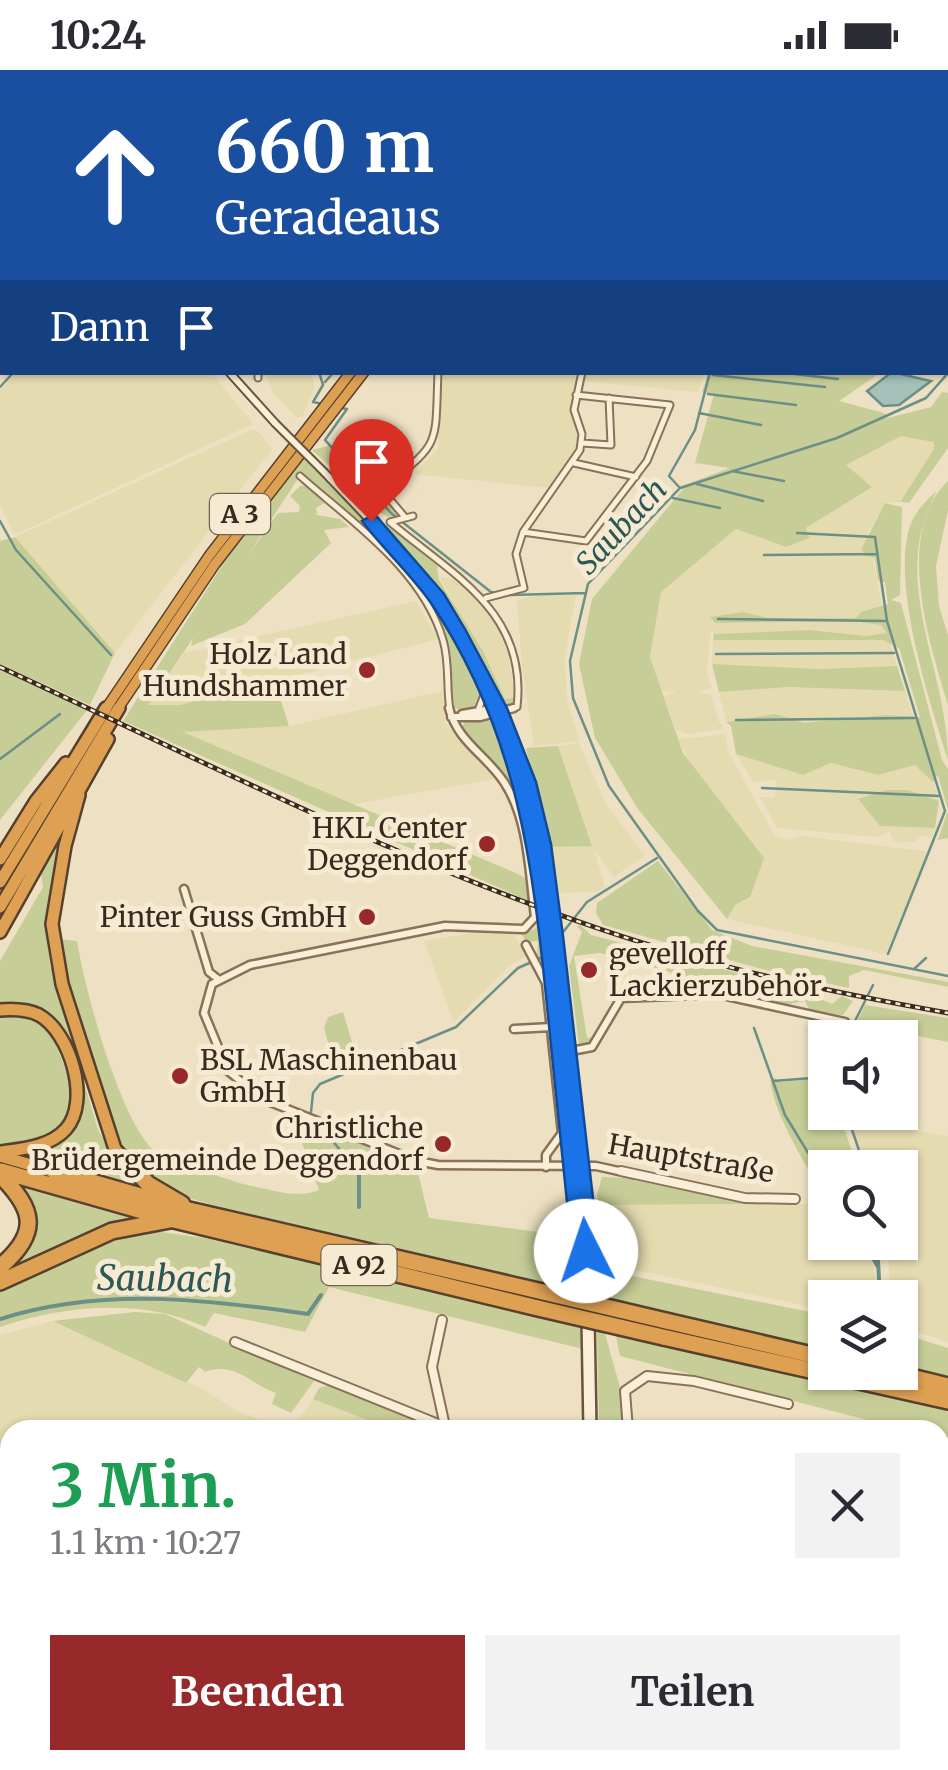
<!DOCTYPE html>
<html lang="de">
<head>
<meta charset="utf-8">
<style>
	:root { --surface:#fff; --page:#f2f2f3; --text:#2b2b33; --muted:#7c7c81; --accent:#98292b }
	body { margin:0; font-family:Merriweather,serif; background:var(--page); color:var(--text); height:100vh; display:flex; flex-direction:column; font-size:38px; white-space:nowrap }
	* { box-sizing:border-box; margin:0 }
	p { font-size:32px; color:var(--muted) }
	.icon { flex:none; width:55px; height:55px; fill:none; stroke:currentColor; stroke-width:2; stroke-linecap:round; stroke-linejoin:round }
	.map { position:relative; flex:1; overflow:hidden }
	.details { position:absolute; left:0px; top:1350px; width:950px; height:350px; display:flex; flex-direction:column; background:var(--surface); border-radius:30px 30px 0 0; box-shadow:0 2px 8px #0004 }
	.details>* { flex:none }
	.guide { position:absolute; left:0px; top:0px; width:950px; height:305px; box-shadow:0 2px 8px #0004; background:#1a4fa0; color:#fff; overflow:hidden }
	.controls { position:absolute; left:808px; top:950px; display:grid; gap:20px }
	.controls a { display:grid; place-items:center; width:110px; height:110px; border-radius:0px; background:var(--surface); box-shadow:0 2px 8px #0004; font-size:50px }
	.pin { position:absolute; display:grid; place-items:center; width:85px; height:85px; color:#fff; margin:-102px -42px; border-radius:50% 50% 50% 0; rotate:-45deg; box-shadow:0 0 10px #0007 }
	.pin .icon { rotate:45deg }
	.me { position:absolute; width:110px; margin:-55px; rotate:356deg; stroke-linejoin:round; filter:drop-shadow(0 0 8px #0008) }
	.turn { display:flex; align-items:center; gap:35px; height:210px; padding:0 50px; font-size:45px }
	.turn .icon { width:130px; height:130px; stroke-width:2.5 }
	.turn b { display:block; font-size:70px; line-height:85px }
	.then { display:flex; align-items:center; height:95px; padding:0 50px; background:#0003; gap:20px; font-size:38px }
	.round { display:grid; place-items:center; flex:none; width:105px; height:105px; border-radius:0px; background:var(--page) }
	.headline { display:flex; align-items:center; justify-content:space-between; height:170px; padding:0 50px }
	h1 { font-size:60px; font-weight:700; line-height:75px; color:#1e9e55 }
	.action { display:flex; gap:20px; margin-top:auto; padding:20px 50px }
	.action a { flex:1; height:115px; border-radius:0px; background:var(--accent); color:#fff; font-size:40px; font-weight:700; line-height:115px; text-align:center }
	.action a+a { background:var(--page); color:var(--text) }
	.status { display:flex; justify-content:space-between; align-items:center; height:70px; padding:0 50px; background:var(--surface); direction:ltr }
	.status svg { height:28px; fill:currentColor }
	.map>svg:first-child { display:block }
	.farmland { fill:#e4dbb0 }
	.green { fill:#c7cd97 }
	.water { fill:#a5c1b9; stroke:#6c8f86; stroke-width:2.5 }
	.lines { fill:none; stroke-linecap:round; stroke-linejoin:round }
	.stream-far1 { stroke:#6c8f86; stroke-width:2.5 }
	.stream { stroke:#6c8f86; stroke-width:4 }
	.minor-far3-casing { stroke:#897259; stroke-width:6 }
	.minor-far2-casing { stroke:#897259; stroke-width:9 }
	.minor-far1-casing { stroke:#897259; stroke-width:11 }
	.minor-casing { stroke:#897259; stroke-width:12 }
	.secondary-far2-casing { stroke:#6b533d; stroke-width:10 }
	.secondary-far1-casing { stroke:#6b533d; stroke-width:14 }
	.secondary-casing { stroke:#6b533d; stroke-width:16 }
	.motorway-far2-casing { stroke:#56402e; stroke-width:12 }
	.motorway-far1-casing { stroke:#56402e; stroke-width:16 }
	.motorway-casing { stroke:#56402e; stroke-width:20 }
	.minor-far3 { stroke:#f9eed6; stroke-width:4 }
	.minor-far2 { stroke:#f9eed6; stroke-width:5 }
	.minor-far1 { stroke:#f9eed6; stroke-width:6 }
	.minor { stroke:#f9eed6; stroke-width:8 }
	.secondary-far2 { stroke:#f9eed6; stroke-width:6 }
	.secondary-far1 { stroke:#f9eed6; stroke-width:9 }
	.secondary { stroke:#f9eed6; stroke-width:11 }
	.motorway-far2 { stroke:#dea053; stroke-width:9 }
	.motorway-far1 { stroke:#dea053; stroke-width:11 }
	.motorway { stroke:#dea053; stroke-width:15 }
	.rail-casing { stroke:#382a1e; stroke-width:5 }
	.rail { stroke:#f6ebd2; stroke-width:2.5; stroke-dasharray:5; stroke-linecap:butt }
	.secondary-bridge-casing { stroke:#6b533d; stroke-width:10; stroke-linecap:butt }
	.motorway-bridge-casing { stroke:#56402e; stroke-width:20; stroke-linecap:butt }
	.secondary-bridge { stroke:#f9eed6; stroke-width:6 }
	.motorway-bridge { stroke:#dea053; stroke-width:15 }
	.route { fill:#1a73e8; stroke:#114b97; stroke-width:2.5 }
	.poi-dot { fill:#98292b; stroke:#f6ebd2; stroke-width:4 }
	.labels { text-anchor:middle; dominant-baseline:central; stroke-width:10; stroke-linejoin:round; paint-order:stroke }
	.shield { fill:#f6ebd2; stroke:#716454; stroke-width:2.5 }
	.shield-label { font-size:25px; font-weight:bold; fill:#382a1e }
	.poi-label { font-size:28px; fill:#382a1e; stroke:#f6ebd2; text-anchor:end }
	.street-label { font-size:28px; fill:#382a1e; stroke:#f6ebd2 }
	.water-label { font-size:30px; font-style:italic; fill:#2d5855; stroke:#f6ebd2 }
	.near-water-label { font-size:35px; font-style:italic; fill:#2d5855; stroke:#f6ebd2 }
</style>
</head>
<body>
<div class="status"><b>10:24</b><svg viewBox="0 0 49 12"><path d="M0 12V9h3v3zM5 12V6h3v6zM10 12V3h3v9zM15 12V0h3v12zM26 1h20v11H26zM47 4h2v5h-2z"/></svg></div>
<div class="map">
<svg width="948" height="1700" viewBox="0 0 948 1700">
	<rect width="100%" height="100%" fill="#eee1c3"/>
	<!-- farmland -->
	<path class="farmland" d="M17 303H212L253 354 14 465 0 434V320Z
		M266 303H311L315 317 302 347H296L273 323Z
		M443 303H580L572 335 578 369 575 382 548 418 414 404 438 379Z
		M583 303H704L698 322 580 311Z
		M251 360 258 361 272 379 115 583 15 467Z
		M901 365 934 371V379L901 432H887L868 462 882 537 861 542 856 548H768L743 542 715 553 854 551 881 555 888 563 866 566 810 560 714 564 711 559 707 603 711 618 697 623 711 624 719 652 725 659 687 664 676 660 664 626 677 622 662 621 650 587 661 522 736 459 786 477 809 469 806 459 871 417 845 395Z
		M440 507 466 512 496 551 509 588 515 628 505 629Z
		M576 524 565 587 567 629 579 671 534 676 522 596 517 530 541 525Z
		M416 531 438 569 180 635 147 636 184 583Z
		M713 570H883L890 573 897 596 819 599 712 594Z
		M788 617 905 621 913 647 804 653 774 644 726 652 719 622Z
		M443 621 445 653 494 709 349 735 180 661 289 656Z
		M726 664 727 679 774 765 788 770 802 766 925 781 927 785 886 884 727 849 735 835 750 827 752 815 678 669Z
		M579 673 607 736 645 785 614 807 594 779 605 818 595 822 557 823 548 777 592 775 558 676Z
		M736 684 803 705 831 693 878 705 916 695 933 712 939 731 908 720H886L858 730 880 756 935 758 931 768 922 765 915 772H894L889 762 877 767 777 758 760 727H775L776 710 753 712Z
		M473 863 514 865 527 886 509 896 454 952 424 871Z
		M849 1049 948 1066V1272L900 1257V1228L892 1227 886 1173 900 1172V1098L868 1097Z
		M825 1134V1172L863 1175 872 1188 877 1215 874 1227 825 1228V1240L604 1193 599 1135Z
		M53 1251 206 1321 237 1341 278 1357 285 1352 279 1360H10V1578L0 1573V1265Z
		M313 1329 393 1360H291Z
		M79 1690H462L469 1693 468 1700H99Z
		M669 1690H851L853 1700H662Z"/>
	<!-- green -->
	<path class="green" d="M708 303H880L839 331 884 343 888 348 931 337 942 322 948 323V378L909 433 896 431H901L934 379V372L901 366 846 395 872 417 806 458 810 468 786 477 736 459 661 522 650 587 683 683 764 788 750 827 735 835 727 849 638 739 595 668 579 594 592 529 683 419 679 417 730 398 695 393 714 324 702 322Z
		M332 375C359 394 379 418 399 445L390 448 381 443 312 380Z
		M301 386C347 433 485 565 481 632L466 641 454 638C450 614 454 591 447 569 430 511 354 453 311 412L299 407 248 485 278 443 299 442 300 436 290 426 300 416 308 415 326 432 316 438 317 445 340 449 349 457 324 460 331 473 245 554 191 576 193 568 148 635H180L274 609 289 656 183 662 518 804 525 808 529 831 123 651 223 494Z
		M329 402 378 444 383 453 442 494 437 498 439 510 483 581 505 629 515 628 511 636 503 634C464 544 398 469 329 402Z
		M948 411V440L936 496 939 536 948 565V635C930 575 893 462 948 411Z
		M937 421C887 509 948 599 948 690 930 633 888 507 912 451 917 440 928 428 937 421Z
		M885 433 902 437 900 525 891 530 901 533 942 690 948 699V768L938 770 948 740 938 705 933 712 915 695 878 705 831 693 803 705 736 684 731 656 726 652 775 644 804 653 886 645 920 647 899 578 883 570H713L714 564 810 560 866 566 887 563 881 555 854 551 715 553 710 547 743 542 768 548H856L861 542 888 534 885 512 878 511 875 488 864 485 862 478Z
		M15 467 115 583 90 635 0 594V471Z
		M712 594 819 599 897 596 905 621 788 617 719 622Z
		M0 600 88 639 0 750Z
		M485 649 497 654 529 748 543 835 539 834 516 729 499 699 461 657 467 650Z
		M558 676 592 776 548 777 526 678Z
		M886 720H908L939 731 935 758 880 756 858 729Z
		M60 765 45 850 50 894 97 1057 112 1087 137 1114 134 1118 20 1084 76 1052C89 1027 74 958 47 945 34 939 14 939 0 938V891L43 817 40 798Z
		M658 791 712 860 752 876 948 912V917L864 900 849 906V918L758 898 603 855 596 843 597 833Z
		M541 841 546 842 567 1024 565 1025 549 907 537 886 538 871 526 872 521 863 535 859Z
		M580 855 591 865 792 917 832 934 842 926 853 931 843 945 810 941 805 931 778 936 716 921 710 913 600 883 574 886 587 968 594 967 585 977 579 976 569 896 582 862 577 856Z
		M57 869 77 871C85 920 118 1043 152 1079 161 1088 236 1113 252 1116 274 1120 297 1129 319 1120L300 1068 301 1050 416 1095 429 1148 570 1166 579 1185 581 1227 398 1178 220 1137 178 1125 148 1109 117 1073 67 919Z
		M865 935 948 948V972L856 954Z
		M343 942 356 985 335 997 324 958 328 947Z
		M14 943C48 949 54 965 64 996 68 1008 75 1023 72 1035 64 1065 27 1077 0 1074V945Z
		M771 1006 781 1012 825 1008V1042L839 1043 857 1097 825 1098V1123C809 1104 767 1031 771 1006Z
		M602 1107 624 1108 751 1134 599 1135 597 1125Z
		M17 1114 136 1148V1150L0 1207 25 1169Z
		M140 1159 204 1168 583 1255V1279L329 1217 305 1262 214 1243 205 1257C143 1228 64 1235 0 1257V1217L74 1182Z
		M612 1202 825 1245V1282L613 1230 607 1205Z
		M135 1242 165 1244 314 1311 291 1343 272 1334 276 1323C250 1314 235 1291 205 1302L199 1297 186 1313 53 1251Z
		M597 1259 604 1260 625 1335V1360H599Z
		M615 1262 948 1340V1376L940 1375V1360L863 1359 867 1350 620 1286Z
		M900 1263 948 1278V1307L900 1297Z
		M329 1315 442 1360H393L313 1329 319 1318Z"/>
	<!-- water -->
	<path class="water" d="M892 302 931 311 899 335 883 336 867 321Z"/>
	<g class="lines">
		<!-- stream-far1 -->
		<path class="stream-far1" d="M319 302 323 315 313 332 323 334
			M777 302 838 309
			M948 303 926 328 837 368 680 418 588 514 570 591 573 628 609 716 698 841 717 860 948 906
			M713 305 825 317
			M325 312 334 302
			M0 317 14 302
			M708 324 796 335
			M341 338 347 339 325 370 391 443 491 522 510 525 585 523
			M699 343 761 355
			M732 401 784 411
			M697 414 763 431
			M679 417 669 406 695 360 710 302
			M673 428 720 438
			M0 451 16 480 111 585
			M797 463 875 467 887 551 945 741 888 884
			M764 485 877 484
			M718 549 887 551
			M716 584 894 583
			M736 650 914 648
			M0 689 60 644
			M762 718 940 726
			M556 871 587 832 657 788
			M914 899 926 888
			M855 951 873 915
			M754 958 785 1045 821 1104
			M852 960 853 968
			M773 1011 825 1007
			M311 1042 313 1023 320 1014 456 957 518 898 543 887 551 877
			M846 1042 865 1098
			M326 1063 360 1104"/>
		<!-- stream -->
		<path class="stream" d="M359 1101V1137
			M819 1101 825 1111
			M864 1172 878 1197
			M877 1172 880 1228
			M0 1249C102 1217 204 1229 308 1244L321 1225
			M665 1700 672 1690"/>
		<defs>
			<path id="minor-far3" d="M148 0 162 2
				M472 0 500 2
				M184 2 188 0
				M244 2 250 0
				M536 2 540 0"/>
			<path id="minor-far2" d="M258 302V308
				M582 373 611 375 609 328
				M574 393 636 407
				M300 406C352 452 423 500 443 570 450 593 446 617 450 640
				M404 446 381 419C442 372 435 377 438 302
				M413 446 390 452C451 504 528 541 517 637L505 640
				M523 462 586 471 647 391 670 335 576 325
				M486 528 524 518 516 484 523 462 580 380 582 364 574 340 582 302
				M479 638 487 617
				M484 640 497 638"/>
			<path id="minor-far1" d="M449 638C457 671 486 685 504 712 529 750 529 803 535 847L524 859 445 856 250 895 212 914 204 943 228 1001 265 1030 417 1091 438 1095 596 1096 632 1104
				M462 644 497 638
				M451 647H480L514 638
				M184 819 209 902 218 909
				M526 875 546 913 562 1063 546 1085V1097
				M514 959 552 957
				M566 982 592 977 621 928 717 924 845 952"/>
			<path id="minor" d="M621 1101 745 1128 795 1129
				M442 1250 432 1297 445 1356
				M235 1272 453 1360
				M628 1360 625 1321 647 1306 694 1311 788 1334
				M856 1360 858 1356
				M940 1495 948 1497
				M75 1690 91 1700
				M897 1690 901 1700
				M590 1700 606 1690"/>
			<path id="secondary-far2" d="M229 302 275 353
				M324 402C393 474 463 545 498 640"/>
			<path id="secondary-far1" d="M497 638C552 785 565 948 579 1104"/>
			<path id="secondary" d="M579 1101 588 1232
				M588 1248 590 1360
				M584 1700 585 1690"/>
			<path id="motorway-far2" d="M105 640 209 486 351 302
				M117 640 215 494 364 302"/>
			<path id="motorway-far1" d="M79 725 65 776 52 854 62 914 115 1079 138 1104
				M0 789 36 731 66 693
				M0 812 106 638
				M0 837 119 638
				M0 862 108 669
				M0 940C13 939 27 939 39 945 70 962 91 1031 66 1059 50 1077 22 1079 0 1082
				M0 1086 62 1104
				M0 1101 10 1104"/>
			<path id="motorway" d="M1 1101 174 1150 538 1238
				M54 1101 189 1140 543 1222
				M136 1101 148 1114 182 1134
				M0 1105C34 1139 41 1162 0 1197
				M0 1212 112 1161 170 1150
				M666 1251 825 1288
				M663 1267 948 1331
				M891 1302 948 1316"/>
		</defs>
		<!-- minor-far3 casing -->
		<use href="#minor-far3" class="minor-far3-casing"/>
		<!-- minor-far2 casing -->
		<use href="#minor-far2" class="minor-far2-casing"/>
		<!-- minor-far1 casing -->
		<use href="#minor-far1" class="minor-far1-casing"/>
		<!-- minor casing -->
		<use href="#minor" class="minor-casing"/>
		<!-- secondary-far2 casing -->
		<use href="#secondary-far2" class="secondary-far2-casing"/>
		<!-- secondary-far1 casing -->
		<use href="#secondary-far1" class="secondary-far1-casing"/>
		<!-- secondary casing -->
		<use href="#secondary" class="secondary-casing"/>
		<!-- motorway-far2 casing -->
		<use href="#motorway-far2" class="motorway-far2-casing"/>
		<!-- motorway-far1 casing -->
		<use href="#motorway-far1" class="motorway-far1-casing"/>
		<!-- motorway casing -->
		<use href="#motorway" class="motorway-casing"/>
		<!-- minor-far3 -->
		<use href="#minor-far3" class="minor-far3"/>
		<!-- minor-far2 -->
		<use href="#minor-far2" class="minor-far2"/>
		<!-- minor-far1 -->
		<use href="#minor-far1" class="minor-far1"/>
		<!-- minor -->
		<use href="#minor" class="minor"/>
		<!-- secondary-far2 -->
		<use href="#secondary-far2" class="secondary-far2"/>
		<!-- secondary-far1 -->
		<use href="#secondary-far1" class="secondary-far1"/>
		<!-- secondary -->
		<use href="#secondary" class="secondary"/>
		<!-- motorway-far2 -->
		<use href="#motorway-far2" class="motorway-far2"/>
		<!-- motorway-far1 -->
		<use href="#motorway-far1" class="motorway-far1"/>
		<!-- motorway -->
		<use href="#motorway" class="motorway"/>
		<defs>
			<path id="rail" d="M0 597C199 689 395 790 603 860 715 898 831 922 948 943"/>
		</defs>
		<!-- rail casing -->
		<use href="#rail" class="rail-casing"/>
		<!-- rail -->
		<use href="#rail" class="rail"/>
		<defs>
			<path id="secondary-bridge" d="M275 353 324 402"/>
			<path id="motorway-bridge" d="M543 1222 666 1251
				M538 1238 663 1267"/>
		</defs>
		<!-- secondary-bridge casing -->
		<use href="#secondary-bridge" class="secondary-bridge-casing"/>
		<!-- motorway-bridge casing -->
		<use href="#motorway-bridge" class="motorway-bridge-casing"/>
		<!-- secondary-bridge -->
		<use href="#secondary-bridge" class="secondary-bridge"/>
		<!-- motorway-bridge -->
		<use href="#motorway-bridge" class="motorway-bridge"/>
	</g>
	<!-- route -->
	<path class="route" d="M371 446 377 447 444 524 465 559 507 638 536 712 551 774 563 866 599 1181 595 1189 586 1192 576 1189 572 1181C564 1102 556 1024 548 946 533 794 518 663 431 533 411 504 383 479 362 451Z"/>
	<!-- markers -->
	<g class="poi-dot">
		<circle cx="367" cy="600" r="10"/>
		<circle cx="487" cy="774" r="10"/>
		<circle cx="367" cy="847" r="10"/>
		<circle cx="589" cy="900" r="10"/>
		<circle cx="180" cy="1006" r="10"/>
		<circle cx="443" cy="1074" r="10"/>
	</g>
	<g class="labels">
		<!-- shield labels -->
		<g class="shield">
			<rect x="210" y="424" width="60" height="40" rx="8"/>
			<rect x="321.5" y="1175" width="75" height="40" rx="8"/>
		</g>
		<g class="shield-label">
			<text x="240" y="444">A 3</text>
			<text x="359" y="1195">A 92</text>
		</g>
		<!-- poi labels -->
		<g class="poi-label">
			<text x="347" y="584">Holz Land<tspan x="347" dy="32">Hundshammer</tspan></text>
			<text x="467" y="758">HKL Center<tspan x="467" dy="32">Deggendorf</tspan></text>
			<text x="347" y="847">Pinter Guss GmbH</text>
			<text x="609" y="884" text-anchor="start">gevelloff<tspan x="609" dy="32">Lackierzubehör</tspan></text>
			<text x="200" y="990" text-anchor="start">BSL Maschinenbau<tspan x="200" dy="32">GmbH</tspan></text>
			<text x="423" y="1058">Christliche<tspan x="423" dy="32">Brüdergemeinde Deggendorf</tspan></text>
		</g>
		<!-- street labels -->
		<g class="street-label">
			<text transform="translate(691 1088) rotate(10)">Hauptstraße</text>
		</g>
		<!-- water labels -->
		<g class="water-label">
			<text transform="translate(621 456) rotate(-47)">Saubach</text>
		</g>
		<!-- near-water labels -->
		<g class="near-water-label">
			<text transform="translate(165 1209) rotate(1)">Saubach</text>
		</g>
	</g>
</svg>
<div class="controls">
<a><svg class="icon" aria-label="sound" viewBox="0 0 24 24"><path d="M4 9h4l5-4v14l-5-4H4zM17 9q2 3 0 6"/></svg></a>
<a><svg class="icon" aria-label="search" viewBox="0 0 24 24"><circle cx="10" cy="10" r="6"/><path d="M15 15l6 6"/></svg></a>
<a><svg class="icon" aria-label="layers" viewBox="0 0 24 24"><path d="M12 4l9 5-9 5-9-5zM3 14l9 5 9-5"/></svg></a>
</div>
<div class="pin" style="left:371px;top:451px;background:#d93025"><svg class="icon" aria-label="arrive" viewBox="0 0 24 24"><path d="M6 21V4h12l-3 4 3 4H6"/></svg></div>
<svg class="me" style="left:586px;top:1181px" viewBox="-20 -20 40 40"><circle r="19" fill="#fff"/><path d="M0-13L10 11 0 6-10 11z" fill="#1a73e8"/></svg>
<div class="guide">
<div class="turn"><svg class="icon" aria-label="ahead" viewBox="0 0 24 24"><path d="M12 20V5M6 11l6-6 6 6"/></svg><div><b>660 m</b>Geradeaus</div></div>
<div class="then">Dann<svg class="icon" aria-label="arrive" viewBox="0 0 24 24"><path d="M6 21V4h12l-3 4 3 4H6"/></svg></div>
</div>
<section class="details">
<div class="headline"><div><h1>3 Min.</h1><p>1.1 km · 10:27</p></div><a class="round"><svg class="icon" aria-label="close" viewBox="0 0 24 24"><path d="M6 6l12 12M18 6L6 18"/></svg></a></div>
<div class="action"><a>Beenden</a><a>Teilen</a></div>
</section>
</div>
</body>
</html>
